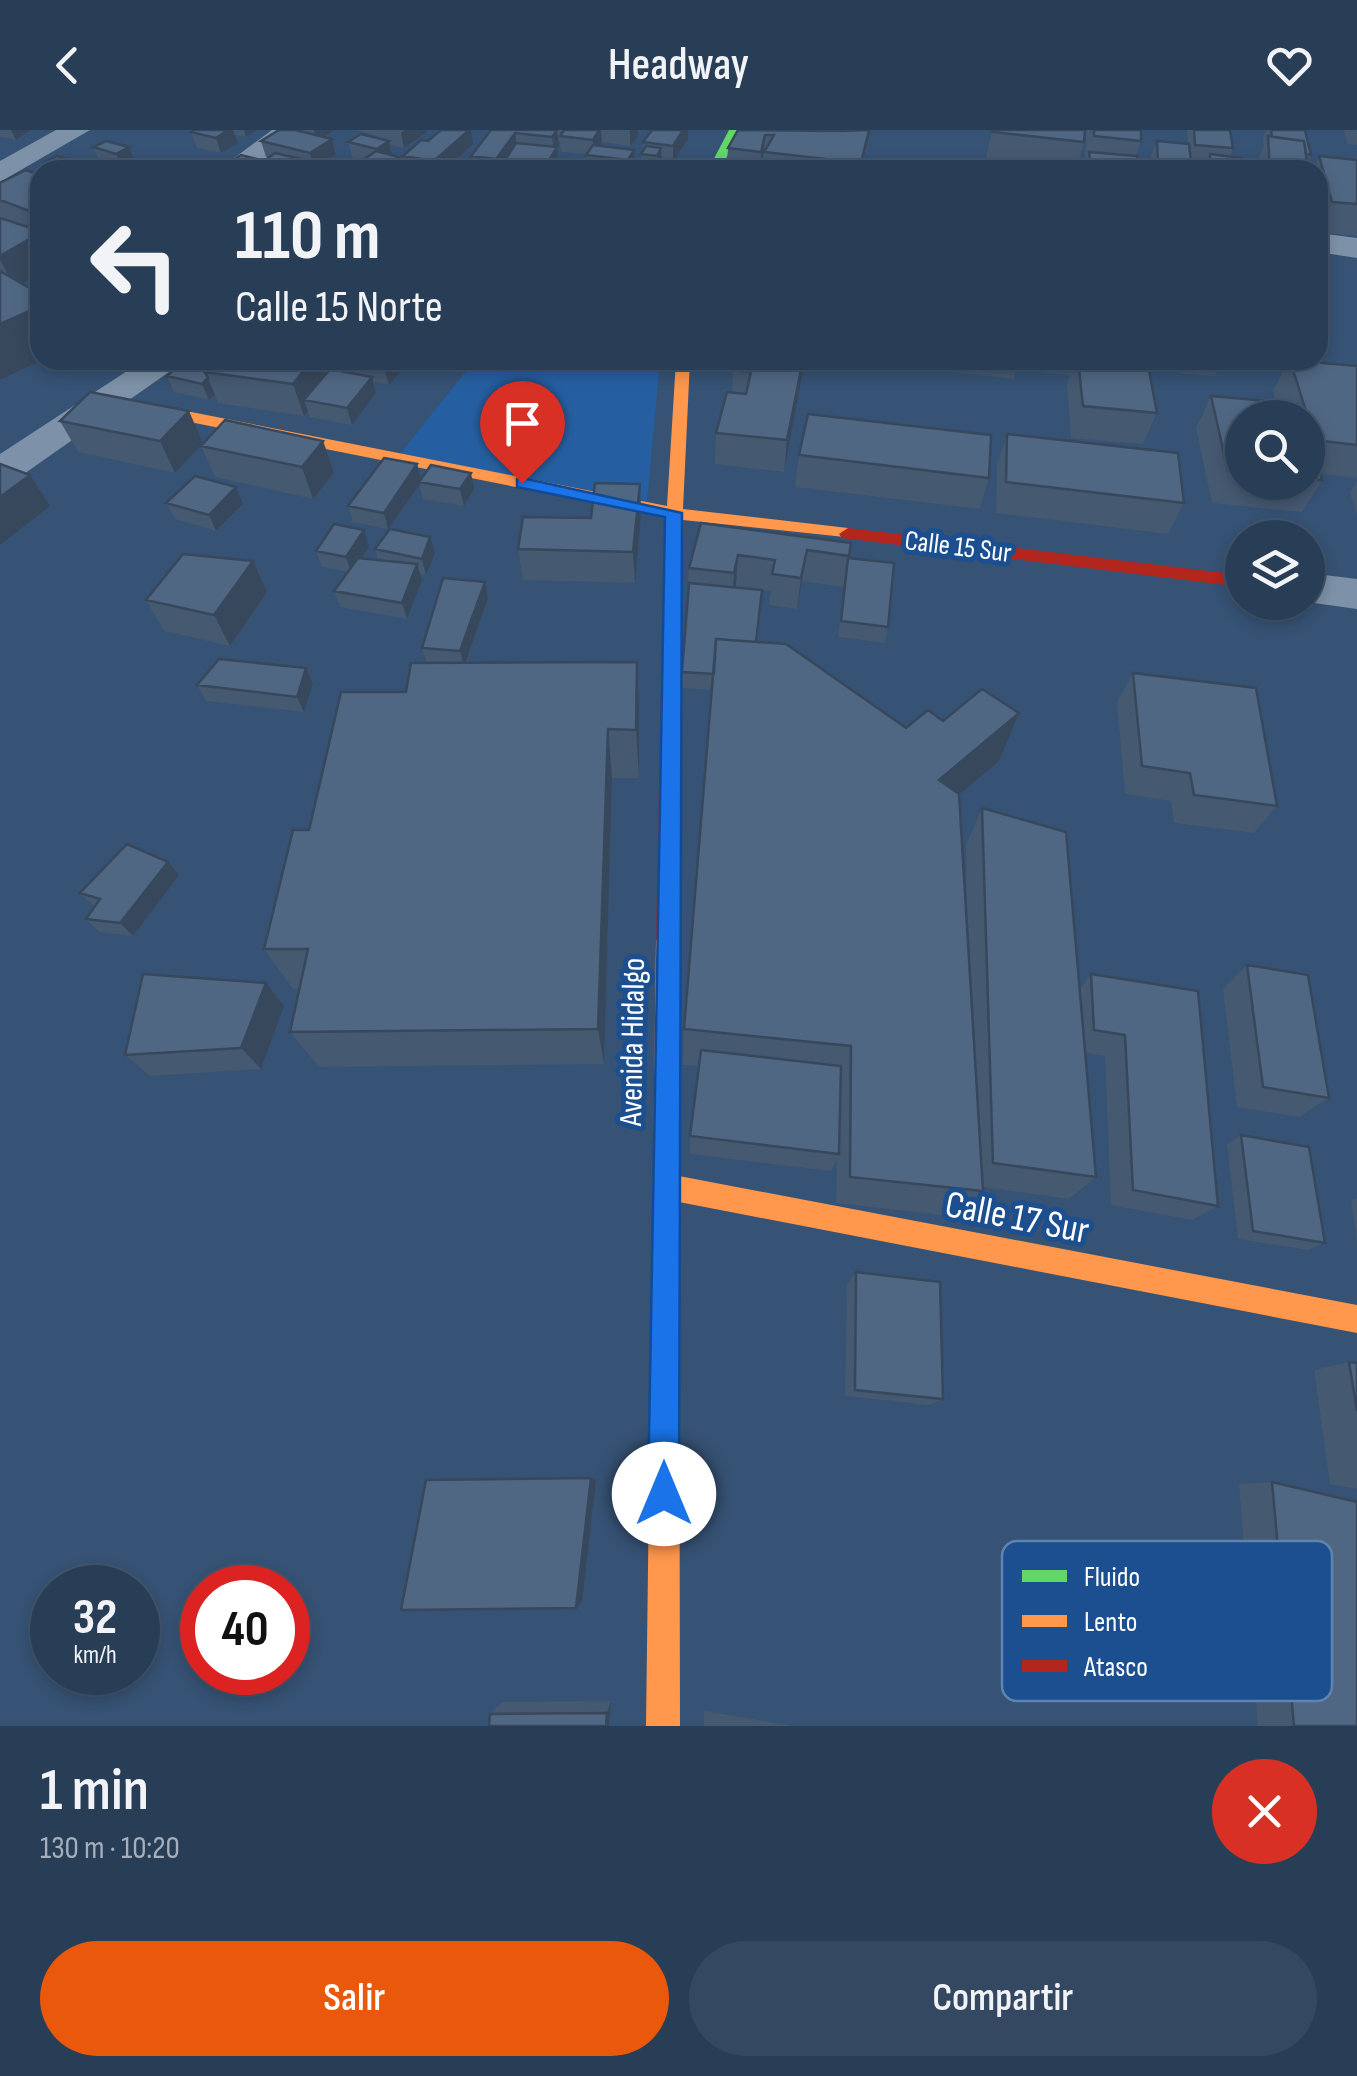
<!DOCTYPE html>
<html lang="es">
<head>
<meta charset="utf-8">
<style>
	:root { --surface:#283e57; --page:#344961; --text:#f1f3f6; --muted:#a5aeba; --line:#44576d; --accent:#ea580c }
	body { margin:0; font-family:"Sofia Sans Condensed",sans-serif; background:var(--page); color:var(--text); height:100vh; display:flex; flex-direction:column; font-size:38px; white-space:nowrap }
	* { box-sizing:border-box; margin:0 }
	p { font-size:32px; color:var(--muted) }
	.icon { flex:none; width:55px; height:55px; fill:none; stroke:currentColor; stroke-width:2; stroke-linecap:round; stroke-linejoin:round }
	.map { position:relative; height:1596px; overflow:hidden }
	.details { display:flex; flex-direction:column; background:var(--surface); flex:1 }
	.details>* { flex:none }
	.top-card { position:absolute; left:30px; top:30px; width:1298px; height:210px; border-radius:30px; box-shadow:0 5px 15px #0003,0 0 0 2px var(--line); background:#283e57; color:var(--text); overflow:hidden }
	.controls { position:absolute; left:1225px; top:270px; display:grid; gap:20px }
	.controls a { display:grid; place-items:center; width:100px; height:100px; border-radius:50%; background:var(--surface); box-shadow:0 5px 15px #0003,0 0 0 2px var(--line); font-size:50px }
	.speed { position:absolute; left:30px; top:1435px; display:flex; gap:20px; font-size:50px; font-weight:700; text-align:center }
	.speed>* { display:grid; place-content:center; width:130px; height:130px; border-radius:50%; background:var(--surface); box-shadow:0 5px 15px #0003,0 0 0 2px var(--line); line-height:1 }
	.speed small { font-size:25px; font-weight:400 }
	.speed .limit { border:15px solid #d22; background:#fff; color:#111 }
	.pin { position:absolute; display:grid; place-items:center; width:85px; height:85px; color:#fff; margin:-102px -42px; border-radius:50% 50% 50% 0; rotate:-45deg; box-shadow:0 0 10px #0007 }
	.pin .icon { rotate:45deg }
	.me { position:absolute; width:110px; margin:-55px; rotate:0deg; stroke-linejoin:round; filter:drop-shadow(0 0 8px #0008) }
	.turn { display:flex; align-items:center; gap:35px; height:210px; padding:0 40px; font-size:45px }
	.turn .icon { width:130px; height:130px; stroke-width:2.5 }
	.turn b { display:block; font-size:70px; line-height:85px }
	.round { display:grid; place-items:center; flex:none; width:105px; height:105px; border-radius:52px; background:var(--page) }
	.headline { display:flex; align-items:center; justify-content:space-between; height:170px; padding:0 40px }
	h1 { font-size:60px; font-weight:600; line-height:75px }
	.action { display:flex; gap:20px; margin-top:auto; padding:20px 40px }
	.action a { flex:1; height:115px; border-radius:60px; background:var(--accent); color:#fff; font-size:40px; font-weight:600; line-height:115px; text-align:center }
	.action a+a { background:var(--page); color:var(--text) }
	header { display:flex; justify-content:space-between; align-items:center; height:130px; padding:0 40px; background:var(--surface); font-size:45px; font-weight:600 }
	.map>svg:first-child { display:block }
	.green { fill:#265fa1 }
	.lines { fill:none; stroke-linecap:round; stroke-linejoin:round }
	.street { fill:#7d92a8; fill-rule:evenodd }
	.fast { fill:#63d668; fill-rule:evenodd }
	.slow { fill:#ff974d; fill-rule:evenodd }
	.jam { fill:#b3261e; fill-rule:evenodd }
	.wall { fill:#455971; fill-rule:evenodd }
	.shaded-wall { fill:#38485c }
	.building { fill:#506783; stroke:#38485c; stroke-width:2.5 }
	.route { fill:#1a73e8; stroke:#114b97; stroke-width:2.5 }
	.labels { text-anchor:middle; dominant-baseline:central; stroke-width:10; stroke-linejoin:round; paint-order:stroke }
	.far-street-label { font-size:28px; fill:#fff; stroke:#1b4f8f }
	.street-label { font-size:32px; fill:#fff; stroke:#1b4f8f }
	.near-street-label { font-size:38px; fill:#fff; stroke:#1b4f8f }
	.key { fill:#1b4f8f; stroke:#5f84b1; stroke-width:2.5 }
	.key-label { font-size:28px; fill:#fff }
</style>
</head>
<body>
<header><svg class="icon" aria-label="back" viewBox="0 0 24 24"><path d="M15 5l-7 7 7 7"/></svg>Headway<svg class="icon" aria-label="heart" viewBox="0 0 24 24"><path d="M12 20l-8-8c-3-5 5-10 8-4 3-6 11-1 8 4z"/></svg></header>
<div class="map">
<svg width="1357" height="1596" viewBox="0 0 1357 1596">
	<rect width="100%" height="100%" fill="#365274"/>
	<!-- green -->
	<path class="green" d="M475 230H660L647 371 400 324Z"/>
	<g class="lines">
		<!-- street -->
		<path class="street" d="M56 0H90L0 52V31Z
			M272 0H305L252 40H218Z
			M1318 103 1357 108V128L1318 122Z
			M144 230H186L14 351 0 354V324Z
			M1308 443 1357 449V479L1307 472Z"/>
		<!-- fast -->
		<path class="fast" d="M729 0H741L720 40H708Z"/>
		<!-- slow -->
		<path class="slow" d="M676 230H690L683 379 848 398 857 404 854 408 683 390 682 415 673 421 664 415 666 387 120 278 112 273 120 268 667 376Z
			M667 799 675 802 678 809 679 1046 1357 1175V1203L679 1072 680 1596H646L656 809 659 802Z"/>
		<!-- jam -->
		<path class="jam" d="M848 398 1242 445V457L842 408 839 404Z
			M673 409 682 415 678 809 675 816 667 819 659 816 656 809 664 415Z"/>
	</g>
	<!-- wall -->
	<path class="wall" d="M0 0H31L16 10 0 7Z
		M195 0H257L246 7 235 5 238 13 221 23 197 18 191 2Z
		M279 0H334L324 7 332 9 336 25 314 39 308 37V40H222L225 38 224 36 264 31 268 27H266L261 11Z
		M356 0H427V2L404 18 390 15 392 25 402 40H362L360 32 362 30 352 27 348 12 378 8 377 6Z
		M441 0H471L473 14 445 40H406L403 26 428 11Z
		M491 0H601L602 13 600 16 635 33 641 34 643 12 651 0H650H688V9L673 31 661 30 662 34 658 40H587L586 24 561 22 560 11H559L557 18 558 32 554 40H461L471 29V26Z
		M601 0H638V7L630 16 602 12Z
		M738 0 839 1 871 0 861 40H781L763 38 764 20 760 37 727 34 728 18Z
		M992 0 1084 12 1076 40H1058L985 32Z
		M1086 0H1141V11L1136 26 1138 40H1085Z
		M1187 0H1230L1233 18 1230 27 1242 40H1204L1207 32 1191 30 1192 40H1152L1151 26 1157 11 1188 14Z
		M1267 0H1305L1311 25 1307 34 1308 40H1256L1255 36 1264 15 1263 8Z
		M1343 0H1357V15L1348 14Z
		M93 17H129L135 32 123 39 100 33Z
		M1319 26 1355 30 1357 26V106L1318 102V40H1313Z
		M45 32 88 34 91 40H49Z
		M40 45V143L22 154 40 230H42L0 250V51Z
		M185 230H396L399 243 389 255 374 252 376 263 352 295 310 287 308 281 304 286 218 273 215 265 209 270 174 262 167 246Z
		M400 230H463L456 240Z
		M735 230H805L784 342 715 334 716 303 732 262 733 240Z
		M842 230H901L899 237Z
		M914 230H1019L1014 249 913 237Z
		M1037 230H1147L1157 283 1143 314 1071 308 1067 254 1070 245 1038 242Z
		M1176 230H1222L1215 246 1178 243Z
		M1289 230 1357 236V348L1320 344 1322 350 1302 382 1212 373 1196 298 1211 266 1276 272 1273 261ZM1242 288H1308V352H1242Z
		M60 291 203 313 175 343 78 322Z
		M1007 304 1184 373 1168 404 996 383 997 335Z
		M323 311 334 343 313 369 215 347 201 316Z
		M799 325 989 348 980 379 795 357Z
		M417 334 421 349 474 359 464 376 423 369 419 354 388 399 353 392 348 376Z
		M1357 351V384L1350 363Z
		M640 354 641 386 635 453 523 450 518 419 591 388Z
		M166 373 243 374 216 401 175 389Z
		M701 393 851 413 843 457 802 451 797 479 769 475 771 461 762 460 756 512 906 598 943 591 1019 583 999 631 959 665 967 794 966 715 982 678 1080 859 1091 844 1218 1076 1192 1090 1111 1075 1105 926 1086 923 1096 1047 1069 1069 983 1057V1061L959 1087 836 1073 837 1029 831 1041 690 1024V1006L699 936 683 935 684 899 712 560 682 558V542L689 438Z
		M369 417 361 428 378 430 375 419 435 423 426 445 420 444 422 450 407 489 340 477 334 461 347 442 322 437 316 421Z
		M848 428 888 497 885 513 838 507Z
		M253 431 267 462 230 516 164 501 146 470Z
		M485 452 488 468 466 533 639 582V648H612L604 934 319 937 290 902 299 859H293L264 819 309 700 427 533 422 518Z
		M306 538 313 554 304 582 206 571 197 555Z
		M1133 543 1277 676 1254 703 1174 693 1171 671 1125 664 1117 572Z
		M179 745 133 806 99 802 86 789 95 777 80 763Z
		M1247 835 1329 968 1299 987 1237 977 1223 859Z
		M266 853 284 876 261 939 150 946 125 925Z
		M1241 1005 1325 1113 1308 1120 1238 1109 1227 1014Z
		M1357 1068V1114L1351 1071Z
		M856 1142 943 1269 929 1275 845 1266 847 1154Z
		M1349 1232 1357 1233V1359L1330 1354 1314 1240Z
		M1272 1352 1357 1596H1258L1239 1354Z
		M611 1571 609 1596 490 1584 502 1572Z
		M704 1581 793 1596H704Z"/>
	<!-- shaded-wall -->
	<path class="shaded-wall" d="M11 0H31L16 10Z
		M228 0H233L238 13 221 23 216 8Z
		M244 0H257L246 7Z
		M314 0H334L317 12Z
		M405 0H427V2L404 18 401 3Z
		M469 0H471L473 14 445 40H436L434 31Z
		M557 0 559 14 557 18 558 32 554 40H546L547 34 554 22 552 7Z
		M599 0H601L602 13 594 25 593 10Z
		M630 0H638V7L630 16Z
		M683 0H688V9L673 31V16Z
		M869 0H871L860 40 861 33Z
		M515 3 517 19 505 30V34L497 40 496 29Z
		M765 5 764 20 760 37 761 22Z
		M332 9 336 25 314 39 310 23Z
		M389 11 392 26 380 35 377 19Z
		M129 17 135 32 123 39 116 24Z
		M661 18 662 34 657 40V26Z
		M634 20 635 36 628 40V30Z
		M399 27 402 40H385L384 38Z
		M306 30 308 40H291Z
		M88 34 91 40H78Z
		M40 103V143L15 158 0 130V126Z
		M40 176V230H42L0 250V194Z
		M312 230H321L328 254 304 270 308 281 304 286 293 254Z
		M392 230H396L399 243 389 255 384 239Z
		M454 230H463L456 240Z
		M803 230H805L784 342 787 310Z
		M372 247 376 263 352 295 347 278Z
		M208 248 215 265 209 270 202 254Z
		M189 281 203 313 175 343 160 311Z
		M323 311 334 343 313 369 302 337Z
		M417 334 422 351 388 399 384 383Z
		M471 343 474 359 464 376 460 359Z
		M30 345 50 376 0 415V367Z
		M640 354 641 386 635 453 633 422Z
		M236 357 243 374 216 401 209 385Z
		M364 400 369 417 351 443 346 427Z
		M430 407 435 423 426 445 422 429Z
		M807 420 802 451 797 479 801 448Z
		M738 425 736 456 732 473 734 443Z
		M253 431 267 462 230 516 214 485Z
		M417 434 422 450 407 489 402 473Z
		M485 452 488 468 464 537 460 521Z
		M637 532 639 582V648L636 600Z
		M306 538 313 554 304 582 297 567Z
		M1019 583 999 631 922 696 939 650Z
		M608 599 612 648 604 934 598 899Z
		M168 732 179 745 133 806 120 793Z
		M266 853 284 876 261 939 241 918Z
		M591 1348 596 1350 582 1472 576 1478Z
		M611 1571 609 1596H606L607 1583Z"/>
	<!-- building -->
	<path class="building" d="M195 0H228L216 8 191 2Z
		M279 0H295L332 9 310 23 261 11Z
		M441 0H469L434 31 403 26 421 10 428 11Z
		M491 0H557L552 7 515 3 496 29 471 26Z
		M564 0H599L593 10 560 6Z
		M652 0H683L673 16 643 12Z
		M738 0 839 1 869 0 861 33 764 22 774 5H765L761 22 728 18Z
		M992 0H1085L1084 12 992 2Z
		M1094 0H1141V11L1094 6Z
		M1194 0H1230L1233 18 1195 15Z
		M1271 0H1305L1311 25 1306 24 1304 11 1272 7Z
		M361 4 389 11 377 19 348 12Z
		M1268 6 1304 11 1308 40H1270Z
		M106 11 129 17 116 24 93 17Z
		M1157 11 1189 14 1192 40H1169V32L1158 31Z
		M516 13 557 17 547 34 505 30Z
		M593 15 634 20 628 30 586 25Z
		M646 16 661 18 657 26 641 24Z
		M376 21 399 27 384 38 360 32Z
		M1089 22 1137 26 1138 40H1091Z
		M275 23 306 30 291 40H281L266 34 259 40H222L227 37 224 36 241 25 264 31Z
		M1210 24 1242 28 1243 39 1210 36Z
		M57 26 88 34 76 40 45 32Z
		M1319 26 1357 30V74L1332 72Z
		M469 29 548 37 546 40H461Z
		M615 31 652 35 649 40H610Z
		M26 40 40 45V85L0 70V53Z
		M0 88 40 101V103L0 126Z
		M0 141 40 164V176L0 194Z
		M185 230H215L205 242 208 248 202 254 167 246Z
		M215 230H312L293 254 205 242Z
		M338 230H392L384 239Z
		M735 230H803L787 310 716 303 727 262 746 264 751 242 733 240Z
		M1078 230H1147L1157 283 1083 276Z
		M1290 230 1357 236V315L1315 310Z
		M330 239 372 247 347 278 304 270Z
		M90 262 189 281 160 311 60 291Z
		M1211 266 1298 274 1302 288H1242V343L1228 341Z
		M808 284 991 305 989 348 799 325Z
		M225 290 323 311 302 337 201 316Z
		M1007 304 1178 323 1184 373 1006 352Z
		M1308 305 1322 350 1308 349Z
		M384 328 417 334 384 383 348 376Z
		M0 334 30 345 0 367Z
		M431 335 471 343 460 359 419 352Z
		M195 346 236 357 209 385 166 373Z
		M595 353 640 354 633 422 518 419 523 387 591 388Z
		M701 393 851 413 849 426 807 420 801 448 772 444 775 430 738 425 734 443 689 438Z
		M334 394 364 400 346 427 316 421Z
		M390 399 430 407 422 429 375 419Z
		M183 424 253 431 214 485 146 470Z
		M358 428 417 434 402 473 334 461Z
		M848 428 894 433 888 497 841 491Z
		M443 448 485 452 460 521 422 518Z
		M689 453 762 460 756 512 716 509 714 544 682 542Z
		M716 509 786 514 906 598 928 580 943 591 982 559 1019 583 939 650 959 664 983 1061 850 1047 851 916 684 899Z
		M219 529 306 538 297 567 197 555Z
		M637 532 636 600 608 599 598 899 290 902 308 819H264L293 700H309L341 562H406L411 533Z
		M1133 543 1256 558 1277 676 1194 665 1190 643 1142 636Z
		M982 678 1066 702 1096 1047 993 1033Z
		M127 714 168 732 120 793 86 789 100 769 80 763Z
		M1247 835 1308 845 1329 968 1263 957Z
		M143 844 266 853 241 918 125 925Z
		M1091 844 1198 861 1218 1076 1133 1060 1125 905 1094 900Z
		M701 920 841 936 839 1024 690 1006Z
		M1241 1005 1309 1017 1325 1113 1253 1101Z
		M856 1142 940 1152 943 1269 855 1260Z
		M1349 1232 1357 1233V1281Z
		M591 1348 576 1478 401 1480 426 1350Z
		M1272 1352 1357 1372V1596H1294Z
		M607 1583 606 1596H489L490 1584Z"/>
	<!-- route -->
	<path class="route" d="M522 348 682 383 679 1364 674 1375 664 1380 653 1375 648 1364 665 387 517 357V349Z"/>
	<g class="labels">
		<!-- far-street labels -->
		<g class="far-street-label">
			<text transform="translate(958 417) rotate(7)">Calle 15 Sur</text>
		</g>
		<!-- street labels -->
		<g class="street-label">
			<text transform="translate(633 912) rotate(-89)">Avenida Hidalgo</text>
		</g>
		<!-- near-street labels -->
		<g class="near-street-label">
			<text transform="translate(1017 1088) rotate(11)">Calle 17 Sur</text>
		</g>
	</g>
	<!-- legend -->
	<rect x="1002" y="1411" width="330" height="160" rx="15" class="key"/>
	<rect x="1022" y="1440" width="45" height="12" fill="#63d668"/>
	<rect x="1022" y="1485" width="45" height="12" fill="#ff974d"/>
	<rect x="1022" y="1530" width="45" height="12" fill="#b3261e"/>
	<g class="key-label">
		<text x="1084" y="1456">Fluido</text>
		<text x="1084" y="1501">Lento</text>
		<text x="1084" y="1546">Atasco</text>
	</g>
</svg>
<div class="controls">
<a><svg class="icon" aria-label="search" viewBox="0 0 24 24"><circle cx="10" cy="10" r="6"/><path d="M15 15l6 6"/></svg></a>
<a><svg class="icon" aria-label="layers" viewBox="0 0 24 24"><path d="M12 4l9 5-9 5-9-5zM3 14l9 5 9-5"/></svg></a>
</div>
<div class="speed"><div>32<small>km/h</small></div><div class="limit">40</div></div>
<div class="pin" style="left:522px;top:353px;background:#d93025"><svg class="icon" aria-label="arrive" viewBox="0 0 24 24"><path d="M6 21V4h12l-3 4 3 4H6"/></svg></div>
<svg class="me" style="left:664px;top:1364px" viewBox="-20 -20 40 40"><circle r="19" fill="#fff"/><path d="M0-13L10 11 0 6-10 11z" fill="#1a73e8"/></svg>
<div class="top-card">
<div class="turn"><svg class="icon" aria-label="left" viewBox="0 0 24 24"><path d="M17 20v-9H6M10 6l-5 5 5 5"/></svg><div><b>110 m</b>Calle 15 Norte</div></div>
</div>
</div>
<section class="details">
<div class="headline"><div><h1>1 min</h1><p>130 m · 10:20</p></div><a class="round" style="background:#d93025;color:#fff"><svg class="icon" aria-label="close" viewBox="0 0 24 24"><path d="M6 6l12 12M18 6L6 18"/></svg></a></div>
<div class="action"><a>Salir</a><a>Compartir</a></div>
</section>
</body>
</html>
